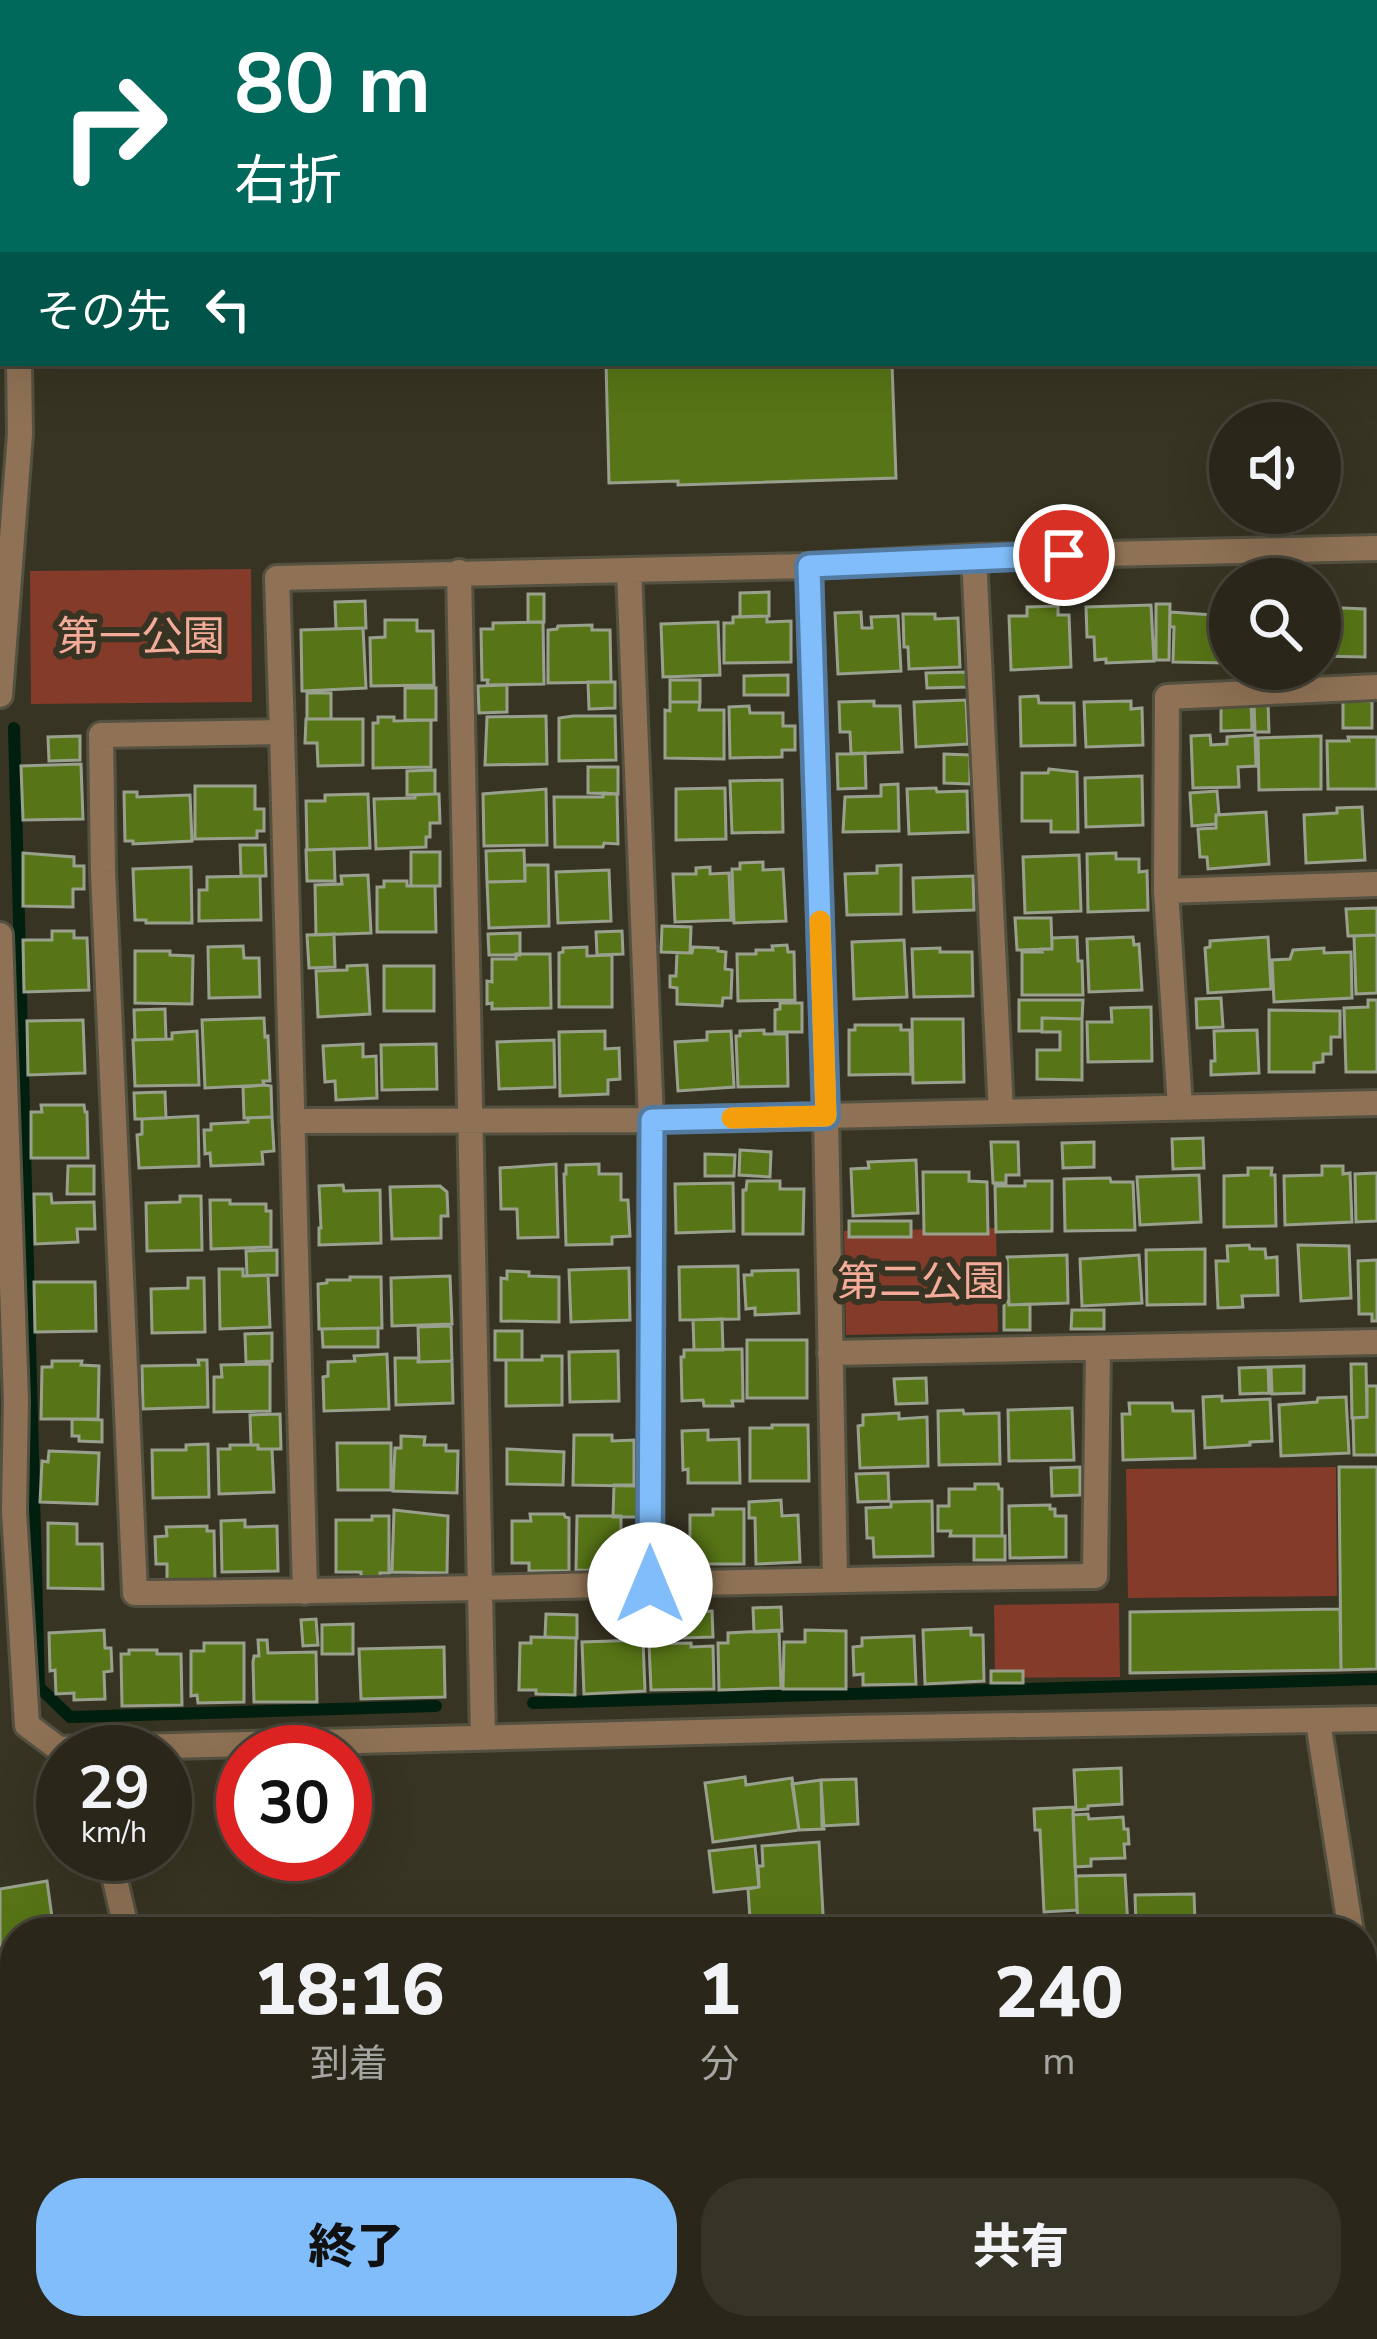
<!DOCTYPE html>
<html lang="ja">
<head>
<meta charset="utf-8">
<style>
	:root { --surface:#2a271a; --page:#363327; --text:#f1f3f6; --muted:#a5a5a2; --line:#464439; --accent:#80bdfa }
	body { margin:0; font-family:"Nunito Sans","Noto Sans JP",sans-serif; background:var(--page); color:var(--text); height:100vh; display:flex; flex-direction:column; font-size:45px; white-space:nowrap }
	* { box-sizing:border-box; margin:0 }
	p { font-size:39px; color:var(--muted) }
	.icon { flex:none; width:66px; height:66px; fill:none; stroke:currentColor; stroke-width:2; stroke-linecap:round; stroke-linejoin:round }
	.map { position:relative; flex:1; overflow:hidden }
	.drawer { position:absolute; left:0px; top:1917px; width:1377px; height:423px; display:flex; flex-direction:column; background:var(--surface); border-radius:48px 48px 0 0; box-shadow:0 12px 48px #0002,0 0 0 3px var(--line) }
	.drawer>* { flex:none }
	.guide { position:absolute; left:0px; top:0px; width:1377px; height:366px; box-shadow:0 12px 48px #0002,0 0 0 3px var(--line); background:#00695c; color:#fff; overflow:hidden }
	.fabs { position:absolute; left:1209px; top:402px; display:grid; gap:24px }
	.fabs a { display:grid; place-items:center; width:132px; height:132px; border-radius:50%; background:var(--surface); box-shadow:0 12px 48px #0002,0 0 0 3px var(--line); font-size:60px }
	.speed { position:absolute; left:36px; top:1725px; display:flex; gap:24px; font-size:60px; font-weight:700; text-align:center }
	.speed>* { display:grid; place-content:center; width:156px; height:156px; border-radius:50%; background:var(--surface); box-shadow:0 12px 48px #0002,0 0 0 3px var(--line); line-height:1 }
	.speed small { font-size:30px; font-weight:400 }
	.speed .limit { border:18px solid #d22; background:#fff; color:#111 }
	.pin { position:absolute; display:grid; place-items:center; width:102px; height:102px; color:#fff; margin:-51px; border:6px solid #fff; border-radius:50%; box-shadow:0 3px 12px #0007 }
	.me { position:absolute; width:132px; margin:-66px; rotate:0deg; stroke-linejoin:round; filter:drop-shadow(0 0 9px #0008) }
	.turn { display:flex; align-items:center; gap:42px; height:252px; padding:0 36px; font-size:54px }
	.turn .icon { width:156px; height:156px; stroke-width:2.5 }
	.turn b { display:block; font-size:84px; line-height:102px }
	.then { display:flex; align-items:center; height:114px; padding:0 36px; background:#0003; gap:24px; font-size:45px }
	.eta { display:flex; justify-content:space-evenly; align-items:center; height:204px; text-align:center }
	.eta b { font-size:72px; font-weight:800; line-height:84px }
	.primary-button { display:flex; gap:24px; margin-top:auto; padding:24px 36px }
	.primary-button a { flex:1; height:138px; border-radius:48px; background:var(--accent); color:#111; font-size:48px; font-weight:800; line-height:138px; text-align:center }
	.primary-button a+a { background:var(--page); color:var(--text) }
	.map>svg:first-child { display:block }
	.green { fill:#843b2a }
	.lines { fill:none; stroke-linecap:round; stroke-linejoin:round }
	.stream { stroke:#011f0f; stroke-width:12 }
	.building { fill:#577516; stroke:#99a18e; stroke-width:3 }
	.street-casing { stroke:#545141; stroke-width:30 }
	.street { stroke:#8f7255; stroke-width:24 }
	.route-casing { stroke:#537ba2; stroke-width:30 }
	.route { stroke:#80bdfa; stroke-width:21 }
	.slow { stroke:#f59e0b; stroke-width:21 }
	.labels { text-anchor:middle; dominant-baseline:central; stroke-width:12; stroke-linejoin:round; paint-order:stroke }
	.park-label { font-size:42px; fill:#f5ab99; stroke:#383423 }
</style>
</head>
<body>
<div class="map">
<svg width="1377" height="2339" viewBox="0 0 1377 2339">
	<rect width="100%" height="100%" fill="#383423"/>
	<!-- green -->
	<path class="green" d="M251 569 252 702 31 704 30 571Z
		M996 1228 998 1332 846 1335 844 1231Z
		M1336 1467 1337 1596 1128 1598 1126 1469Z
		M1119 1603 1120 1677 995 1678 994 1605Z"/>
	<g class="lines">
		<!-- stream -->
		<path class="stream" d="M14 728 39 1687 70 1717 436 1706
			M533 1703 1377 1679"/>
	</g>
	<!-- building -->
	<path class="building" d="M606 363H892L896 478 678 485V481L609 483Z
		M769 592V616L740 617V593Z
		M528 594H544V622H528Z
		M365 601 366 628 336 629 335 602Z
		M1156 604H1170L1169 660H1156Z
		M1151 605 1154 661 1106 663V659L1095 660 1094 637H1087L1086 607Z
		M1058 606V615H1069L1071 667 1011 670 1009 616H1027V607Z
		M1320 607 1365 609V657L1320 656Z
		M861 612 862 628H872L871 617 898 616 901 671 838 674 835 613Z
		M1170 612 1227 616V663L1173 662 1174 627H1170Z
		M903 614H935V619L958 618 960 667 909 669 908 647H904Z
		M767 616V622L791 621V662L724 663V623H733V617Z
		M385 620H417V631H433L434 685 371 686 370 638 385 637Z
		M543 622 544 684 487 685 488 680H482L481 629H493V623Z
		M718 622 720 675 663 677 661 624Z
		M592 625V630H610L611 682 548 683V630L557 629 558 626Z
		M363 628 366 688 302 691 301 630Z
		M967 672 968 687 927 688 926 673Z
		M788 675V695H744V676Z
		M670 680H700V702H670Z
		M588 682H615V708L589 709Z
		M507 685V712L479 713 478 686Z
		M405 688H436V720H405Z
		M307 693H331V719H307Z
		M1038 696 1039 703H1074L1075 745 1021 746 1020 697Z
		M966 700 968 744 916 747 914 702Z
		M1343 700 1372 701V728H1343Z
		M874 701V706H900L902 752 851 754 850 732H840L839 702Z
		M1131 701V709L1142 708 1143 745 1086 747 1084 702Z
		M670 702H700L699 710H724V759L665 758V710L670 711Z
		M1268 702 1269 732H1255L1254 703Z
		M1251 703 1252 730 1221 731V704Z
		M749 706 750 713H783V726H795V750H782V757L730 758 729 707Z
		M546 716 547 764 485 765 487 717Z
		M573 716H615L616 760 559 761V718Z
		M378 717H394V721L431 720V767L373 768V723H378Z
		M306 719H363V765L318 766 317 743H305Z
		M1210 735 1211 745 1227 744V737L1255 735 1256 766 1238 767 1239 787 1193 788 1191 736Z
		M80 736V760L49 761 48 737Z
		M1321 736V789L1259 790 1258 738Z
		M1348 737H1377V789H1328L1327 741H1349Z
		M865 753 866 788 838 789 837 754Z
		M944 754 970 755V784L944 783Z
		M81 764 83 819 23 820 21 766Z
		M588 767H618V794L588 793Z
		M1049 769 1077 772 1078 832H1051V821H1022V773H1048Z
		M435 770V794L407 795V771Z
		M1142 776 1143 825 1086 827 1085 778Z
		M782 780 783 832 732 833 730 781Z
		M898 784 899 831 843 832 845 797 881 796V785Z
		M195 786H255V809H264V831H257V838L195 839Z
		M725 788 726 839 676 840V789Z
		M936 788 937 792 967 791 968 832 909 834 907 789Z
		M546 789 547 845 484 846 483 794Z
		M1217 791 1219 815H1216V824L1192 826 1190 793Z
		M124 792H137V797L190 795 192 841 133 844V841H125Z
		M603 793 617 794 618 844 604 843 603 847H555L554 797H603Z
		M368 794 370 848 307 850 306 801H325V795Z
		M434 794H439L440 823H430V837H426V847L376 849 374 799 415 798V795Z
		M1362 807 1365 860 1306 863 1304 815 1337 813V808Z
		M1266 812 1269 864 1208 869 1207 857H1200L1198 829 1216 828V815Z
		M240 845H265L266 876H241Z
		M334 849 335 881H307L306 850Z
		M524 850 525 881 487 882 486 851Z
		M411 852H440V886H411Z
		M23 853 74 857V866H84V889H73V907L23 906Z
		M1116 853V859H1139V872L1147 871 1148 910 1088 912 1087 854Z
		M1079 855 1081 911 1025 913 1023 857Z
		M763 862V870L783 869 786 921 734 923 732 869H740V863Z
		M525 865H548L549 926 489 928 487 882 525 881Z
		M901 865V914L847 915 845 874 877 873V866Z
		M191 867 192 923H146V920H135L133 869Z
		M710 867V874L729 873 731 920 675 922 673 874H696V868Z
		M609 870 611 921 558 923 556 872Z
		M368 875 371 933 316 935 315 885 342 884 341 876Z
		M260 876 261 920 199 921V890H207V877Z
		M973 876 974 910 914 912 913 878Z
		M384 881H407V886H435L436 932H377V887H384Z
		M1377 908V935L1348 936 1346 909Z
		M1015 918H1051L1052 949 1017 950Z
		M662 926 691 927 690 953 661 952Z
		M52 931H74V938H87L89 990 24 992 23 940H52Z
		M622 931 623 954 597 955 596 932Z
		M520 933V955H489L488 934Z
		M334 934 335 967 309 968 307 935Z
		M1377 935V993L1356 994 1354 936Z
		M1077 937 1078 961H1082L1083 995H1022V952H1042L1041 949H1052V938Z
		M1133 937 1134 945 1139 944 1142 990 1089 992 1087 939Z
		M1268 937 1271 989 1208 993 1205 948 1210 947V941Z
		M904 940 907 997 854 999 852 942Z
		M787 945 788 952H794L795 1000 738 1001 737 954H756V950H773L772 946Z
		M243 946 244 958H259L260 997 209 998 208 947Z
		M587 947V956L612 955V1007H559V953L563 952V948Z
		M693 947 718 948V951L726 952 725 969 732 970 731 998H723L722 1006 677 1004V988L670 987V976H676L677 953H692Z
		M940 948V952H972L973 996 914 997 912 949Z
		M1324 948V953L1351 952 1352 998 1274 1002 1272 960 1290 959 1293 950Z
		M135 951H170V955L193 956 192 1004 135 1003Z
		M516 954H550L551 1008 492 1009V1003L487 1004V981L492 982V959H516Z
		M367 965 370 1014 318 1017 316 971 347 970V966Z
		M384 966H434V1011H384Z
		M1221 998 1223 1027 1197 1028 1196 999Z
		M1019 1000H1083L1082 1019 1042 1018V1031H1019Z
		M1368 1000H1377V1072H1346L1344 1008 1368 1007Z
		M780 1003H802V1032H775V1010L780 1009Z
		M1151 1007 1152 1061 1088 1062 1087 1022H1112L1111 1008Z
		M165 1009 166 1039 135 1040 134 1010Z
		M1269 1010 1340 1011V1037H1331V1054H1323V1062L1314 1063V1072H1269Z
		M264 1018 265 1037 268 1036 270 1081H263L264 1085 205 1088 202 1020Z
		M1042 1018 1082 1019V1080L1037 1079V1050H1060V1032H1042Z
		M912 1019H963L964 1082 913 1083Z
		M83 1020 85 1073 28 1075 27 1021Z
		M855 1025H901V1030H910L911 1074 849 1075V1030H855Z
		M764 1030V1034H787L788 1086 738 1087 736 1036H740V1031Z
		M1257 1030 1259 1073 1211 1075V1061H1215L1214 1031Z
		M197 1031 199 1085 135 1086 133 1040 172 1039V1033Z
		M605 1031V1049L619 1048 620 1079 608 1080V1094L560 1096 559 1032Z
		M731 1031 734 1087 678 1091 675 1042 707 1040V1032Z
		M554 1040 555 1087 499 1089 497 1042Z
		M363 1044V1057L376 1056 377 1098 336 1100 335 1081 325 1082 323 1046Z
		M436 1044 437 1089 382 1090 381 1045Z
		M264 1085 271 1086 272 1117 244 1118 243 1087Z
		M165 1092 166 1118 135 1119 134 1093Z
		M41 1105H84L85 1112H87L88 1158H31V1112H42Z
		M198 1116 199 1166 139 1168 137 1135 142 1134V1119Z
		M269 1117H272L274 1151 262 1152 263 1164 211 1166 210 1153 205 1154 204 1130H211V1124L248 1122V1118Z
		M1203 1138 1204 1168 1173 1169 1172 1139Z
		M991 1142H1018L1019 1175H1006V1183H993Z
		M1094 1142V1167L1063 1168 1062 1143Z
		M740 1150 771 1152 770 1177 739 1175Z
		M705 1154 735 1155 734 1176H705Z
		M916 1160 918 1213 853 1216 851 1169 869 1168 868 1162Z
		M556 1164 558 1237 518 1238 517 1209H501L500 1168Z
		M599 1164V1174H621V1200H628L630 1236 612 1237V1244L566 1245 564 1174H566V1165Z
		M68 1166H94V1194H67Z
		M1322 1166H1343V1174L1350 1173 1352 1222 1285 1225 1284 1176 1322 1175Z
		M1248 1168H1272L1271 1175H1275L1276 1226 1224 1227V1176L1248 1175Z
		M923 1172H969V1181L987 1182 988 1234H924Z
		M1377 1173V1221L1356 1222 1355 1174Z
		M1199 1175 1201 1222 1140 1225 1137 1177Z
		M1110 1178 1111 1182H1133L1135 1230 1065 1231 1064 1179Z
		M747 1181H780V1189H804L803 1234H743V1190H746Z
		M1025 1181H1052V1231L996 1232 995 1186H1025Z
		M733 1183 734 1231 676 1233 675 1184Z
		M343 1185 344 1191 380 1190 381 1243 319 1245V1228H321L319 1186Z
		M440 1186 447 1192 448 1216H441V1238L392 1239 390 1187Z
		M34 1194H51L52 1203 94 1202 95 1229H77L78 1242 35 1244Z
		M180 1196H201L202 1250 147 1251 146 1203 180 1202Z
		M210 1200H230V1204H266V1211H271V1247L211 1249Z
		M849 1221H911V1237H849Z
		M1249 1245 1250 1249H1265L1266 1258 1277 1257 1278 1295 1242 1296 1243 1307 1218 1308 1216 1261H1228L1227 1246Z
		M1298 1245 1349 1246 1351 1298 1301 1301Z
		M1205 1249V1304L1147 1305 1146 1250Z
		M277 1250V1275L247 1276 246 1251Z
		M1067 1255 1068 1303 1009 1305 1007 1257Z
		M1139 1255 1142 1303 1082 1306 1080 1259Z
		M1377 1260V1321H1372V1314H1359L1358 1261Z
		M738 1266 739 1319 680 1320 679 1267Z
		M629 1268 630 1320 571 1322 569 1270Z
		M219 1269H243V1276L268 1275 270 1327 220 1329Z
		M798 1270 799 1313 755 1315V1308L746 1309 744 1275H752V1271Z
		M507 1271 529 1272V1276L559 1277V1322L501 1321V1278L507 1279Z
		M450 1276 452 1324 392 1326 391 1278Z
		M350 1277H381L382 1328 319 1329 318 1284 327 1283V1280H350Z
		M188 1278H204L205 1332 152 1333 151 1289 188 1288Z
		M34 1282H95L96 1331 35 1332Z
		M1004 1301H1008L1009 1305 1030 1304V1330H1004Z
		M1072 1310H1104V1329H1071Z
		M722 1319 723 1350H694L693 1320Z
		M451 1326 452 1361 419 1362 418 1327Z
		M378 1328V1347H323L322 1329Z
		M495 1331H522V1360H495Z
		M272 1333V1361L246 1362 245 1334Z
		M747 1340H807V1398H747Z
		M742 1349 743 1401H732L733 1406H704L703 1400 682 1401 681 1357H684V1350Z
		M618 1351 619 1401 570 1402 569 1352Z
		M387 1354 389 1409 324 1411 323 1377 328 1376V1362L355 1361 354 1356Z
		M542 1356H562V1405L506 1406V1360H542Z
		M395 1358H418V1362L452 1361 453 1403 396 1405Z
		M198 1360H207L208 1407 143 1409 142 1366 199 1365Z
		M52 1361H82L81 1365 99 1366 98 1419H41L42 1367H52Z
		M270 1364V1411L214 1412V1377H222L221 1365Z
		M1351 1364H1366L1367 1417 1352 1418Z
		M1304 1366V1393L1272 1394 1271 1367Z
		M1268 1367 1269 1393 1240 1394 1239 1368Z
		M926 1378 927 1403 896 1404 894 1379Z
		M1367 1386H1377V1455H1354L1353 1418 1367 1417Z
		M1222 1396V1401L1270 1399 1272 1441 1250 1442V1445L1205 1448 1203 1397Z
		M1346 1397 1349 1453 1281 1456 1279 1405 1317 1402 1318 1398Z
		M1129 1403H1172L1173 1411H1193L1195 1458 1123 1460 1122 1414H1130Z
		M1072 1408 1074 1460 1009 1461 1008 1410Z
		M963 1410 964 1414 999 1413 1000 1464 939 1465 938 1411Z
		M899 1413V1419L927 1417 928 1466 860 1468 858 1426 863 1425V1415Z
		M280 1414 281 1449H258V1445H251L250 1415Z
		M72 1419 102 1420V1442L79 1441V1436H72Z
		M772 1425H808L809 1481H750V1428H772Z
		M708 1430V1440L739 1439 740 1483H688V1469L683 1470 682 1431Z
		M574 1435H612V1441L634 1440V1486L573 1485Z
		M401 1436 425 1437 424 1445H446V1451H458L457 1493 393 1491 395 1448H401Z
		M337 1443H391V1490H338Z
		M208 1444 209 1497 153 1498 152 1450H186V1445Z
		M230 1445H258V1449H272L274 1492 219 1494 218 1449H230Z
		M507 1449 564 1452 563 1485 507 1484Z
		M49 1451 99 1453 97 1504 40 1502 42 1461 48 1462Z
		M1080 1467V1495L1052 1496 1051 1468Z
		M1339 1467H1377V1669L1341 1670Z
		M888 1473 889 1501 858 1502 856 1474Z
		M975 1484H998L999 1489H1002V1536H950L951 1531H938V1506H949V1489H975Z
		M614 1485H637V1517H613Z
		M781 1500 782 1516 798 1515 800 1562 756 1564 755 1518H749V1502Z
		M932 1501 933 1556 874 1557 873 1538H867L866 1508 891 1507V1502Z
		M1050 1505V1509H1055V1516H1066V1557L1010 1558 1009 1506Z
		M713 1509H744V1564H690V1515H713Z
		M394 1510 448 1516 447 1573 392 1572Z
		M530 1514H564L565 1517 569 1518V1571H529V1563H512V1521H531Z
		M372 1516H389V1573H380V1579H361V1572H336V1520H372Z
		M577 1516H621V1571L576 1570Z
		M245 1520V1527L277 1526 278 1571 222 1572 221 1521Z
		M48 1523 77 1524V1544H102L103 1589 48 1588Z
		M207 1526V1531H214L215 1581 167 1583V1564H156L155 1537 167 1536 166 1527Z
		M974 1536H1005V1560H974Z
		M781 1607 782 1631 754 1632 753 1608Z
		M1340 1609 1341 1670 1130 1673V1612Z
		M712 1611 713 1637 681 1638 680 1612Z
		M546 1614 577 1615V1638L545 1637Z
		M316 1619 318 1645 303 1646 301 1620Z
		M353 1624V1654H322V1625Z
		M971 1628V1635H983L984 1681 925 1684 923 1630Z
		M104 1630 105 1648H111L112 1671 104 1672 105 1699 74 1700V1693L56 1694 55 1670 50 1671 49 1633Z
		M779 1630 781 1688 719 1690 718 1643H728V1633Z
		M805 1630 846 1631V1689H783L784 1642H805Z
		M914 1636 916 1684 863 1685V1674L854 1675 853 1647 862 1646V1638Z
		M531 1637 576 1638 575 1695 536 1694V1690H519L520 1643H531Z
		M258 1640H267L268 1653 316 1652 317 1702H254L253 1662 254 1656H259Z
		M643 1640 645 1691 584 1694 582 1642Z
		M204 1643H244V1702L198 1703 197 1695 191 1696V1651H204Z
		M691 1643V1647L713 1646 714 1689 651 1690 649 1644Z
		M444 1647 445 1697 361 1699 359 1649Z
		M129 1650H157V1654H181L182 1705 122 1706 121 1654H129Z
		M991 1671H1023V1683H991Z
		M1121 1768 1122 1804 1088 1806V1809L1076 1810 1074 1770Z
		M745 1777 746 1785 792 1778 799 1830 713 1842 705 1783Z
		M856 1779 858 1824 822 1826 821 1780Z
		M821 1780 824 1829 799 1830 792 1784Z
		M1073 1807 1077 1910 1044 1912 1040 1830H1035L1034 1809Z
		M1088 1814 1089 1819 1123 1817 1124 1829H1128L1129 1844H1124L1125 1858 1091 1859V1866L1075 1867 1073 1815Z
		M819 1842 824 1932H760V1918L750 1919 748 1889 759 1887 758 1866H763L762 1846Z
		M755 1846 759 1887 714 1892 709 1851Z
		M1125 1875 1128 1927 1078 1930 1076 1876Z
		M47 1881 54 1932H15V1953L0 1956V1889Z
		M1194 1894 1195 1921 1170 1922V1926H1136L1135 1895Z
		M4 2140 6 2149 11 2148 15 2184 0 2186V2141Z
		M1117 2325H1137L1138 2330 1147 2329 1148 2339H1113V2332H1117Z"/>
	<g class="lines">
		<defs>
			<path id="street" d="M800 3 802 0
				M974 557 1001 1112
				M809 566 826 1116 835 1579
				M629 570 651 1120 650 1585
				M459 572 483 1737
				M0 695 20 434 19 363
				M282 732 277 578 809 566 974 557 1377 548
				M1166 891 1377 884
				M0 935 16 1401 14 1511 27 1725 59 1749 847 1728 1377 1719
				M1180 1107 1166 891 1167 697 1377 687
				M292 1121 651 1120 1377 1103
				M830 1353 1377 1342
				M305 1592 282 732 101 735 103 872 135 1593C455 1591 775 1579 1095 1576L1098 1348
				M1318 1722 1351 1932
				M109 1854 127 1932
				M1362 2014 1377 2170
				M218 2325 221 2339"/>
		</defs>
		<!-- street casing -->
		<use href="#street" class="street-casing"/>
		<!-- street -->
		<use href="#street" class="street"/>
	</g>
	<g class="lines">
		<defs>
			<path id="route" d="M650 1585 652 1120 826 1116 809 566 1064 555"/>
		</defs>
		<!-- route casing -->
		<use href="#route" class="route-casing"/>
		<!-- route -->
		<use href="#route" class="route"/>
		<!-- slow -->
		<path class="slow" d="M732 1118 826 1116 820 921"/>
	</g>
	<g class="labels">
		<!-- park labels -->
		<g class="park-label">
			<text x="141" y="637">第一公園</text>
			<text x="921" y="1282">第二公園</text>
		</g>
	</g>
</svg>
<div class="fabs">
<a><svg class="icon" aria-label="sound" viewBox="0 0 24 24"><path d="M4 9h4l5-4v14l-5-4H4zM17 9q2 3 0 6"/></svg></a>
<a><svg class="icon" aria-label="search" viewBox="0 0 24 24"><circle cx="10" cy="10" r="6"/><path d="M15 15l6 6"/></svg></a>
</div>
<div class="speed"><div>29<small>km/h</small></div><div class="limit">30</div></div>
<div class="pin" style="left:1064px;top:555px;background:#d93025"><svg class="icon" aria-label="arrive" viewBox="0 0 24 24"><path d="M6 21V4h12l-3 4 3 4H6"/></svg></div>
<svg class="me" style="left:650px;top:1585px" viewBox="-20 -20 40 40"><circle r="19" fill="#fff"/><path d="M0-13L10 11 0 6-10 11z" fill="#80bdfa"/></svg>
<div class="guide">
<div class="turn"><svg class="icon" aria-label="right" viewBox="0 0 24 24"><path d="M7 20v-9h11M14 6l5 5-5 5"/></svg><div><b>80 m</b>右折</div></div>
<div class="then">その先<svg class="icon" aria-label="left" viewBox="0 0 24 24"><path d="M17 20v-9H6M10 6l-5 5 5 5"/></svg></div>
</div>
<section class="drawer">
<div class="eta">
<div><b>18:16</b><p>到着</p></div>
<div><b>1</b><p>分</p></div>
<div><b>240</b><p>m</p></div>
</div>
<div class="primary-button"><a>終了</a><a>共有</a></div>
</section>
</div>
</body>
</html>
